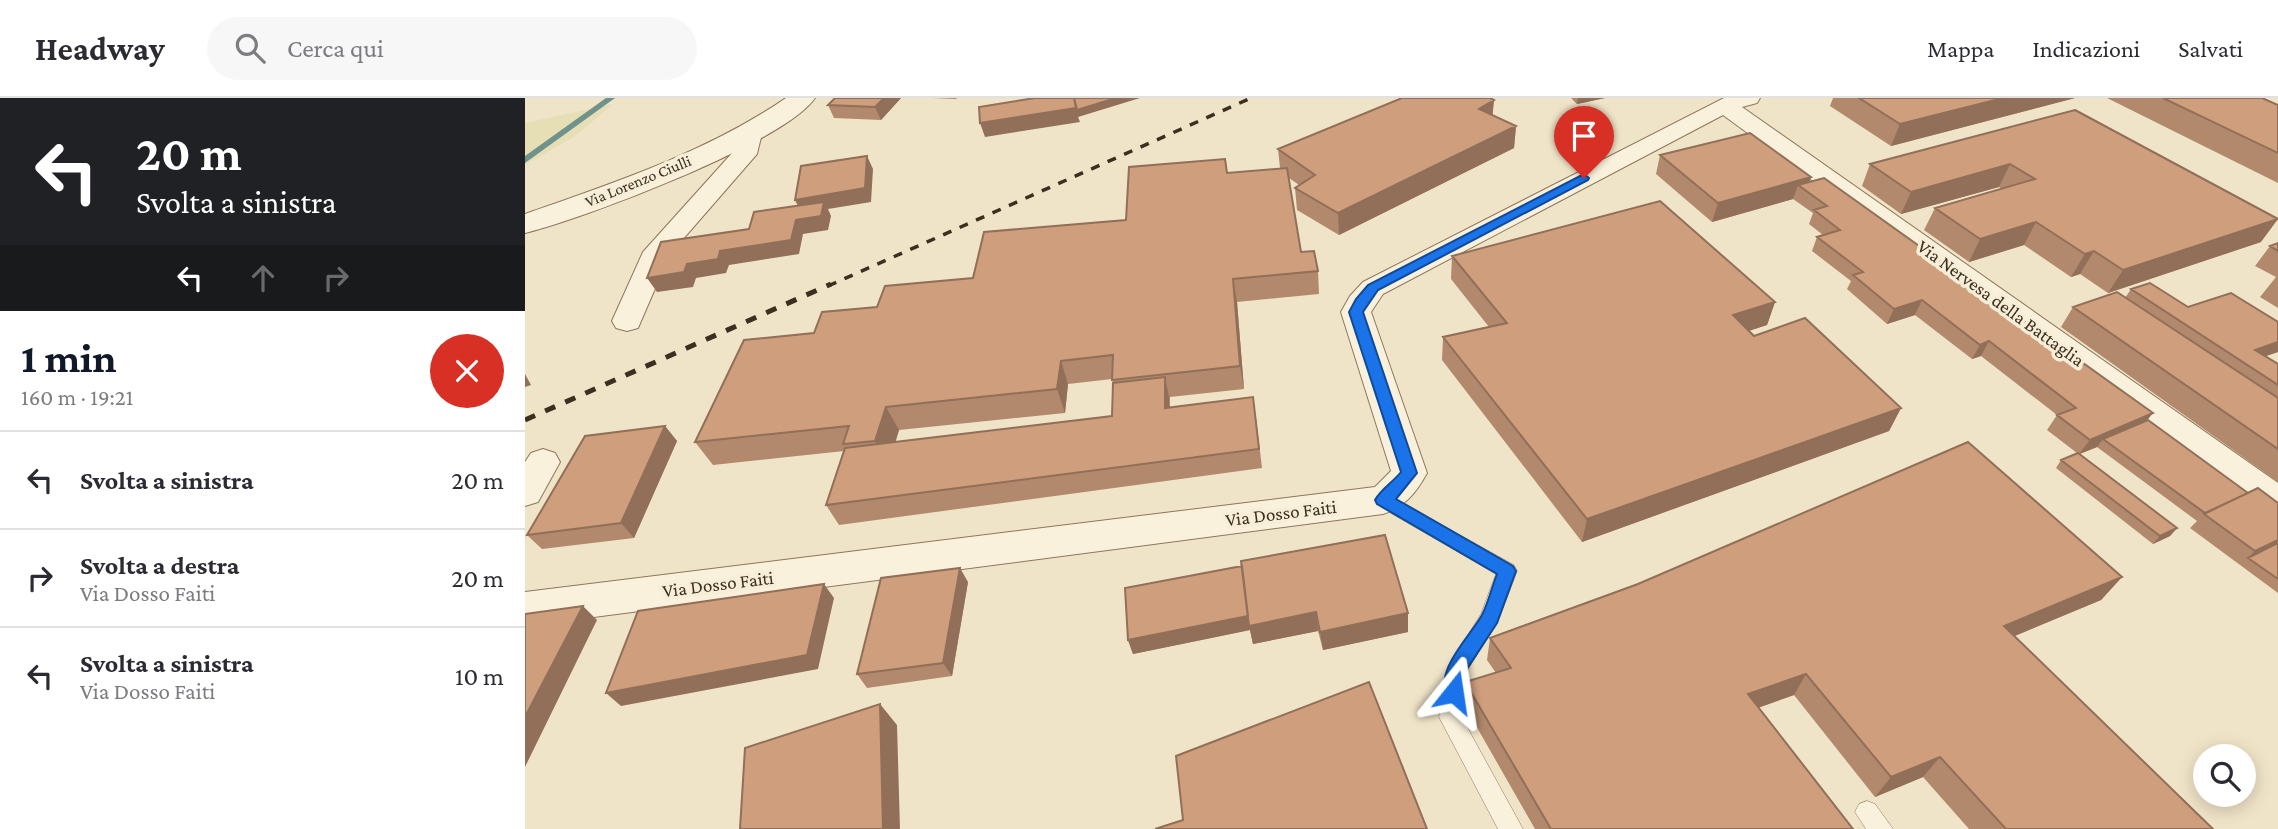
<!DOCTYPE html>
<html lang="it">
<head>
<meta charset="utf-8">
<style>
	:root { --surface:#fff; --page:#f7f7f7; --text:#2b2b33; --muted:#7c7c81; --line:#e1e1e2; --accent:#111827 }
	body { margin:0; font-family:"Crimson Pro",serif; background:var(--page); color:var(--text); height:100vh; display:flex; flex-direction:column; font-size:26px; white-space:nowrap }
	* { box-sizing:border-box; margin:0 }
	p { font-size:23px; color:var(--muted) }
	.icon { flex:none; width:38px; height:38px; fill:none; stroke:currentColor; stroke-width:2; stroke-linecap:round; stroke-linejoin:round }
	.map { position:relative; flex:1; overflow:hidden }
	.details { display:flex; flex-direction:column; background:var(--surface); width:525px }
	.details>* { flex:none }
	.top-card { background:#202124; color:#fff; overflow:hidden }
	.controls { position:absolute; left:1668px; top:646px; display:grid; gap:14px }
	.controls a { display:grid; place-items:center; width:63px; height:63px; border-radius:50%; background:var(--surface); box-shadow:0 4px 18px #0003; font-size:35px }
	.pin { position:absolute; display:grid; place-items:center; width:60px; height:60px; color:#fff; margin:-72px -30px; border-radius:50% 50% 50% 0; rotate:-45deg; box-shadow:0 0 7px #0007 }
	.pin .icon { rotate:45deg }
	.me { position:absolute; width:77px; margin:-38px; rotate:15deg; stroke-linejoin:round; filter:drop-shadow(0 0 5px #0008) }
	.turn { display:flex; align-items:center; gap:24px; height:147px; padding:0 21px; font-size:32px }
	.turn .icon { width:91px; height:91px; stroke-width:2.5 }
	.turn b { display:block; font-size:49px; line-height:60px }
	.lanes { display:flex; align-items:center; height:66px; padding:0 21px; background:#0003; justify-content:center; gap:35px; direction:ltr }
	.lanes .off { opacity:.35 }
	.round { display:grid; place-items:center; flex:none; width:74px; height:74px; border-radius:37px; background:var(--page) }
	.head { display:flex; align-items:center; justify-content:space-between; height:119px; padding:0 21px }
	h1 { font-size:42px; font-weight:700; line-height:52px; color:var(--accent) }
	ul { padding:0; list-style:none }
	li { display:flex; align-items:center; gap:21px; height:98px; padding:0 21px; border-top:2px solid var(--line) }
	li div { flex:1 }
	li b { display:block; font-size:26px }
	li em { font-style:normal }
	header { display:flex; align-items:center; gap:42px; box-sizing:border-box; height:98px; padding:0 35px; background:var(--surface); border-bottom:2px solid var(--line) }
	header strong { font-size:33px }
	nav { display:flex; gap:38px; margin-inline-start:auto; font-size:24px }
	.search { width:490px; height:63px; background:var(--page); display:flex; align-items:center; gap:18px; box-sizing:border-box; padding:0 24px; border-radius:38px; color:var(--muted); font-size:26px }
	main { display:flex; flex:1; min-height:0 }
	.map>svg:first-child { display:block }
	.farmland { fill:#e6deb5 }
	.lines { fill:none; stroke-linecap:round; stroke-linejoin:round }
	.stream { fill:#6f938a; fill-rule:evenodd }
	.service-casing { stroke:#8d765c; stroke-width:1 }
	.minor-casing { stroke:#8d765c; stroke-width:2 }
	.tertiary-casing { stroke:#8d765c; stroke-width:2 }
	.service { fill:#faf1dc; fill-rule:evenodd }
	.minor { fill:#faf1dc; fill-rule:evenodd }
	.tertiary { fill:#faf1dc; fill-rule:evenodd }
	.rail-far1 { stroke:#3d2e20; stroke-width:3.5; stroke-dasharray:9 9; stroke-linecap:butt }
	.rail { stroke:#3d2e20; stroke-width:5; stroke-dasharray:11 11; stroke-linecap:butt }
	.wall { fill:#b2896c; fill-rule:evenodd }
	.shaded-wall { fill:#916f58 }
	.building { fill:#cf9f7d; stroke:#916f58; stroke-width:2 }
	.route { fill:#1a73e8; stroke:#114b97; stroke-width:2 }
	.labels { text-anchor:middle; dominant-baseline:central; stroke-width:7; stroke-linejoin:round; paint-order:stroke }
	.far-street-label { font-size:16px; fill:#3d2e20; stroke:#f7eed8 }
	.street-label { font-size:19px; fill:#3d2e20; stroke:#f7eed8 }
</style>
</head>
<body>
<header>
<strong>Headway</strong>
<div class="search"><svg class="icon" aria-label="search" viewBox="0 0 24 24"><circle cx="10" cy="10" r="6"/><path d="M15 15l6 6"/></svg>Cerca qui</div>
<nav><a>Mappa</a><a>Indicazioni</a><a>Salvati</a></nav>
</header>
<main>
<section class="details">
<div class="top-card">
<div class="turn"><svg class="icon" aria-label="left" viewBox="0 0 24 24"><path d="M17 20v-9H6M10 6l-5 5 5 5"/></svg><div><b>20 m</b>Svolta a sinistra</div></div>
<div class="lanes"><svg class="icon" aria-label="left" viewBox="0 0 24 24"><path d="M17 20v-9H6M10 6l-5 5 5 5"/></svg><svg class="icon off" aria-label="ahead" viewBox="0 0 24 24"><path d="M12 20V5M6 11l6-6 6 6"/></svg><svg class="icon off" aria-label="right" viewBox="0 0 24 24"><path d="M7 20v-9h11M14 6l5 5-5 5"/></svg></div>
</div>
<div class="head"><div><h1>1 min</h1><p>160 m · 19:21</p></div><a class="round" style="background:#d93025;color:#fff"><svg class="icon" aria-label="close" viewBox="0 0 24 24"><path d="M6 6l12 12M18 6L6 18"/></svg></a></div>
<ul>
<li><svg class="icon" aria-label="left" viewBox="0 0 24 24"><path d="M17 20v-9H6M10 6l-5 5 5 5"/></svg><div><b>Svolta a sinistra</b></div><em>20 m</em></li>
<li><svg class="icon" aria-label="right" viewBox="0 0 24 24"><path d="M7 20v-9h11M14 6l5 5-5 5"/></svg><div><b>Svolta a destra</b><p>Via Dosso Faiti</p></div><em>20 m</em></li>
<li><svg class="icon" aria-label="left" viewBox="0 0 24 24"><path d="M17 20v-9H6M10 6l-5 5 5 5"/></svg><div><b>Svolta a sinistra</b><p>Via Dosso Faiti</p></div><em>10 m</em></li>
</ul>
</section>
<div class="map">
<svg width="1753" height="731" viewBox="0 0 1753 731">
	<rect width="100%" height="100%" fill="#f0e4c8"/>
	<!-- farmland -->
	<path class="farmland" d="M88 6 49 39 0 67V25Z"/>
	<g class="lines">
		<!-- stream -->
		<path class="stream" d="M81 0H90L0 65V58Z"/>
		<defs>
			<path id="service" d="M858 395 989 467 992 473 972 525 943 571 936 618 998 731H973L914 619 923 569 956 516 971 476 852 407 849 402 852 397Z
				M1342 703 1350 706 1368 731H1341L1330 714 1334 706Z"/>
			<path id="minor" d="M1199 0H1235L1232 5 1217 9 1753 385V418L1740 414 1198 17 858 196 846 214 902 375C891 395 880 409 858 416L0 528V494L850 389 866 373 816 214 825 198 838 184Z
				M225 28 233 30 237 35 232 56 145 156 113 230 102 233 91 230 87 223 118 154 208 54 217 30Z
				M18 351 30 355 35 364 13 404 0 408V364L6 355Z"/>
			<path id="tertiary" d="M261 0H290C259 45 58 121 0 135V116C91 84 182 54 261 0Z"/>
		</defs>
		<!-- service casing -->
		<use href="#service" class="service-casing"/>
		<!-- minor casing -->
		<use href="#minor" class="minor-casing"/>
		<!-- tertiary casing -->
		<use href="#tertiary" class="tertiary-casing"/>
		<!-- service -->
		<use href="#service" class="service"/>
		<!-- minor -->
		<use href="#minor" class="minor"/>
		<!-- tertiary -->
		<use href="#tertiary" class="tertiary"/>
		<!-- rail-far1 -->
		<path class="rail-far1" d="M303 188 726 0"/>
		<!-- rail -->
		<path class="rail" d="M0 322 306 186"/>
	</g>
	<!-- wall -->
	<path class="wall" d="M376 0 356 22 309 20 303 7Z
		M407 0H432L431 1Z
		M1046 0H1080L1052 6Z
		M1308 0H1550L1366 48 1305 8Z
		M1582 0H1737L1753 7V85Z
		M969 2 967 17 991 28 989 50 814 137 772 112 770 90 774 87 764 80 776 154 793 173 794 196 712 204 719 291 645 299V310L731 319 737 370 314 427 301 407 319 353 188 367 170 344 289 235 352 209 448 180 601 122 703 75 755 70 753 51ZM587 281 588 285 587 318 370 344 374 332 540 315 543 286Z
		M1550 12 1736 144 1583 195 1555 176 1546 179 1499 147 1444 164 1399 132 1410 110 1477 91 1474 89 1376 116 1337 88 1345 66Z
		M1135 57 1286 79 1284 84 1623 322 1723 395 1753 405V495L1665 430 1672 423 1572 349 1555 356 1652 430 1645 438 1628 446 1531 370 1536 362 1552 355 1522 332 1532 317 1456 258 1447 261 1390 217 1362 226 1322 191 1326 183 1287 153 1292 139 1298 137 1284 126 1288 115 1268 101 1187 124 1131 76Z
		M1753 145V210L1735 199 1751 179 1730 168 1745 148Z
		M927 158 1250 204 1242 227 1224 233 1229 238 1376 310 1364 333 1057 444 917 262 918 239 964 229 926 181Z
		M1606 191 1663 209 1753 224V254L1740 258 1753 266V384L1536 229 1548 209 1600 200Z
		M140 328 152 343 109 440 17 451 2 437Z
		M1597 479 1576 502 1489 538 1688 731H1444L1398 679 1350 699 1269 597 1233 610 1328 731H1010L938 605 940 584 971 575 962 562 965 540Z
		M443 484 427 578 342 590 332 576Z
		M600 490 883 515V534L798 552 793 533 728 546 725 532 608 556 603 542Z"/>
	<!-- shaded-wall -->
	<path class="shaded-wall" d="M359 0H376L356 22 350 9Z
		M591 0H615L553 19 555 24 460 39 455 25Z
		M1053 0H1080L1052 6Z
		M1478 0H1550L1366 48 1375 26Z
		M969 2 967 24 954 11Z
		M991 28 989 50 814 137 813 115Z
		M342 58 348 71 346 104 303 111 306 118 303 132 278 136 274 156 204 167 201 175 171 180 168 189 132 194 122 180 162 166 271 122 277 116 270 102Z
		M1485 66 1474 89 1376 116 1386 94Z
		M1286 79 1281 93 1273 87 1268 101 1187 124 1193 105Z
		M1753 121 1736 144 1583 195 1598 172Z
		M1511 124 1499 147 1444 164 1455 141Z
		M1569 153 1555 176 1546 179 1560 156Z
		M708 181 712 204 719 291 715 268Z
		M1397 202 1390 217 1362 226 1369 211Z
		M1250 204 1242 227 1201 240 1208 217Z
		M1464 243 1456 258 1447 261 1455 247Z
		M1753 244V254L1718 266 1730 252Z
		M536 263 543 286 540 315 532 291Z
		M0 276 6 287 0 289Z
		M640 279 644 299 645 330 640 310Z
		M361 309 374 332 364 366 350 343Z
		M1376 310 1364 333 1057 444 1062 421Z
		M1628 315 1616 330 1578 341 1572 349 1554 356 1565 342Z
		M140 328 152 343 109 440 96 425Z
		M1652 430 1645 438 1628 446 1635 438Z
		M1753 442V448L1723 460 1730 453Z
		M435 470 443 484 427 578 418 565Z
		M1597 479 1576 502 1461 550 1479 528Z
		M299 486 309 500 293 571 96 608 81 595Z
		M58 508 72 522 0 669V619Z
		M791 514 793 533 728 546 725 532 608 556 603 542 725 518Z
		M883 515V534L798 552 795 534Z
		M1281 576 1269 597 1212 617 1223 596Z
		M355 606 372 627 375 731H358Z
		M1415 659 1398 679 1350 699 1366 679Z"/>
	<!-- building -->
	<path class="building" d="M310 0H359L350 9 303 7Z
		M510 0H549L551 10 455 25 454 9Z
		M549 0H591L552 12Z
		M877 0H965L969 2 954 11 991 28 813 115 770 90 790 77 753 51Z
		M1334 0H1478L1375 26Z
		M1638 0H1737L1753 7V55Z
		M1550 12 1753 121 1598 172 1569 153 1560 156 1511 124 1455 141 1410 110 1510 81 1485 66 1386 94 1345 66Z
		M1225 35 1286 79 1193 105 1135 57Z
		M342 58 340 90 270 102 276 68Z
		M700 61 702 75 762 70 776 154 789 153 793 173 708 181 715 268 587 282 588 257 536 263 532 291 361 309 350 343 318 346 324 328 170 344 219 242 289 235 297 214 352 209 360 188 448 180 459 134 601 122 604 69Z
		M1299 80 1628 315 1565 342 1532 317 1551 310 1464 243 1455 247 1397 202 1369 211 1328 177 1338 174 1292 139 1315 132 1289 112 1302 108 1273 87Z
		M1135 103 1250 204 1208 217 1229 238 1280 220 1376 310 1062 421 918 239 982 225 927 158Z
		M299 104 296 118 271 122 266 142 195 153 193 161 162 166 159 174 122 180 136 144 224 131 229 114Z
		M1753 145V153L1745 148Z
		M1625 185 1663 209 1706 195 1753 224V244L1730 252 1753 266V287L1606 191Z
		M1592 194 1753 300V351L1548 209Z
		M640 279V310L728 299 734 351 301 407 320 350 587 318 588 285Z
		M1623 322 1723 395 1680 415 1578 341Z
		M140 328 96 425 2 437 60 338Z
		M1443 344 1597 479 1479 528 1688 731H1481L1415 659 1366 679 1281 576 1223 596 1328 731H1026L940 584 986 570 965 540 1113 486Z
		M1553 355 1652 430 1635 438 1536 362Z
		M1733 390 1753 405V442L1730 453 1679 416Z
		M860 437 883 515 795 534 791 514 724 528 716 463Z
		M1753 445V481L1723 460Z
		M717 468 723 518 603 542 600 490Z
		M435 470 418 565 332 576 356 480Z
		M299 486 282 557 81 595 113 513Z
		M58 508 0 619V516Z
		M844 584 902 731H630L658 722 651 658Z
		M355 606 358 731H215L220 650Z"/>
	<!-- route -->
	<path class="route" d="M1059 76 1064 80 1063 82 853 192 838 214 892 375 871 401 988 468 991 473 972 525 942 571 936 600 929 603 922 600C909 572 944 540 957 517 963 505 967 489 972 476L852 406 850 402C855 392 868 384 876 374L824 214 831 201 843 187Z"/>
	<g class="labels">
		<!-- far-street labels -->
		<g class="far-street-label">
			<text transform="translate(113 83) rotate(-22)">Via Lorenzo Ciulli</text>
		</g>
		<!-- street labels -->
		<g class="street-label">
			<text transform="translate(1476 205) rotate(36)">Via Nervesa della Battaglia</text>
			<text transform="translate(756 415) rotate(-7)">Via Dosso Faiti</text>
			<text transform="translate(193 486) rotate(-7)">Via Dosso Faiti</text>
		</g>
	</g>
</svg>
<div class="controls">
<a><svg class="icon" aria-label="search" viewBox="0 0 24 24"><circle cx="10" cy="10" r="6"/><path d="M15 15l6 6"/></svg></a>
</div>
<div class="pin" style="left:1059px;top:80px;background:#d93025"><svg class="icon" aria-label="arrive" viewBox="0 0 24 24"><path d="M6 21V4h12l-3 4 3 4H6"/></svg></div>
<svg class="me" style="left:929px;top:594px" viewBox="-20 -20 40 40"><path d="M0-17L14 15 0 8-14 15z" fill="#1a73e8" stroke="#fff" stroke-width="4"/></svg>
</div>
</main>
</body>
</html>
